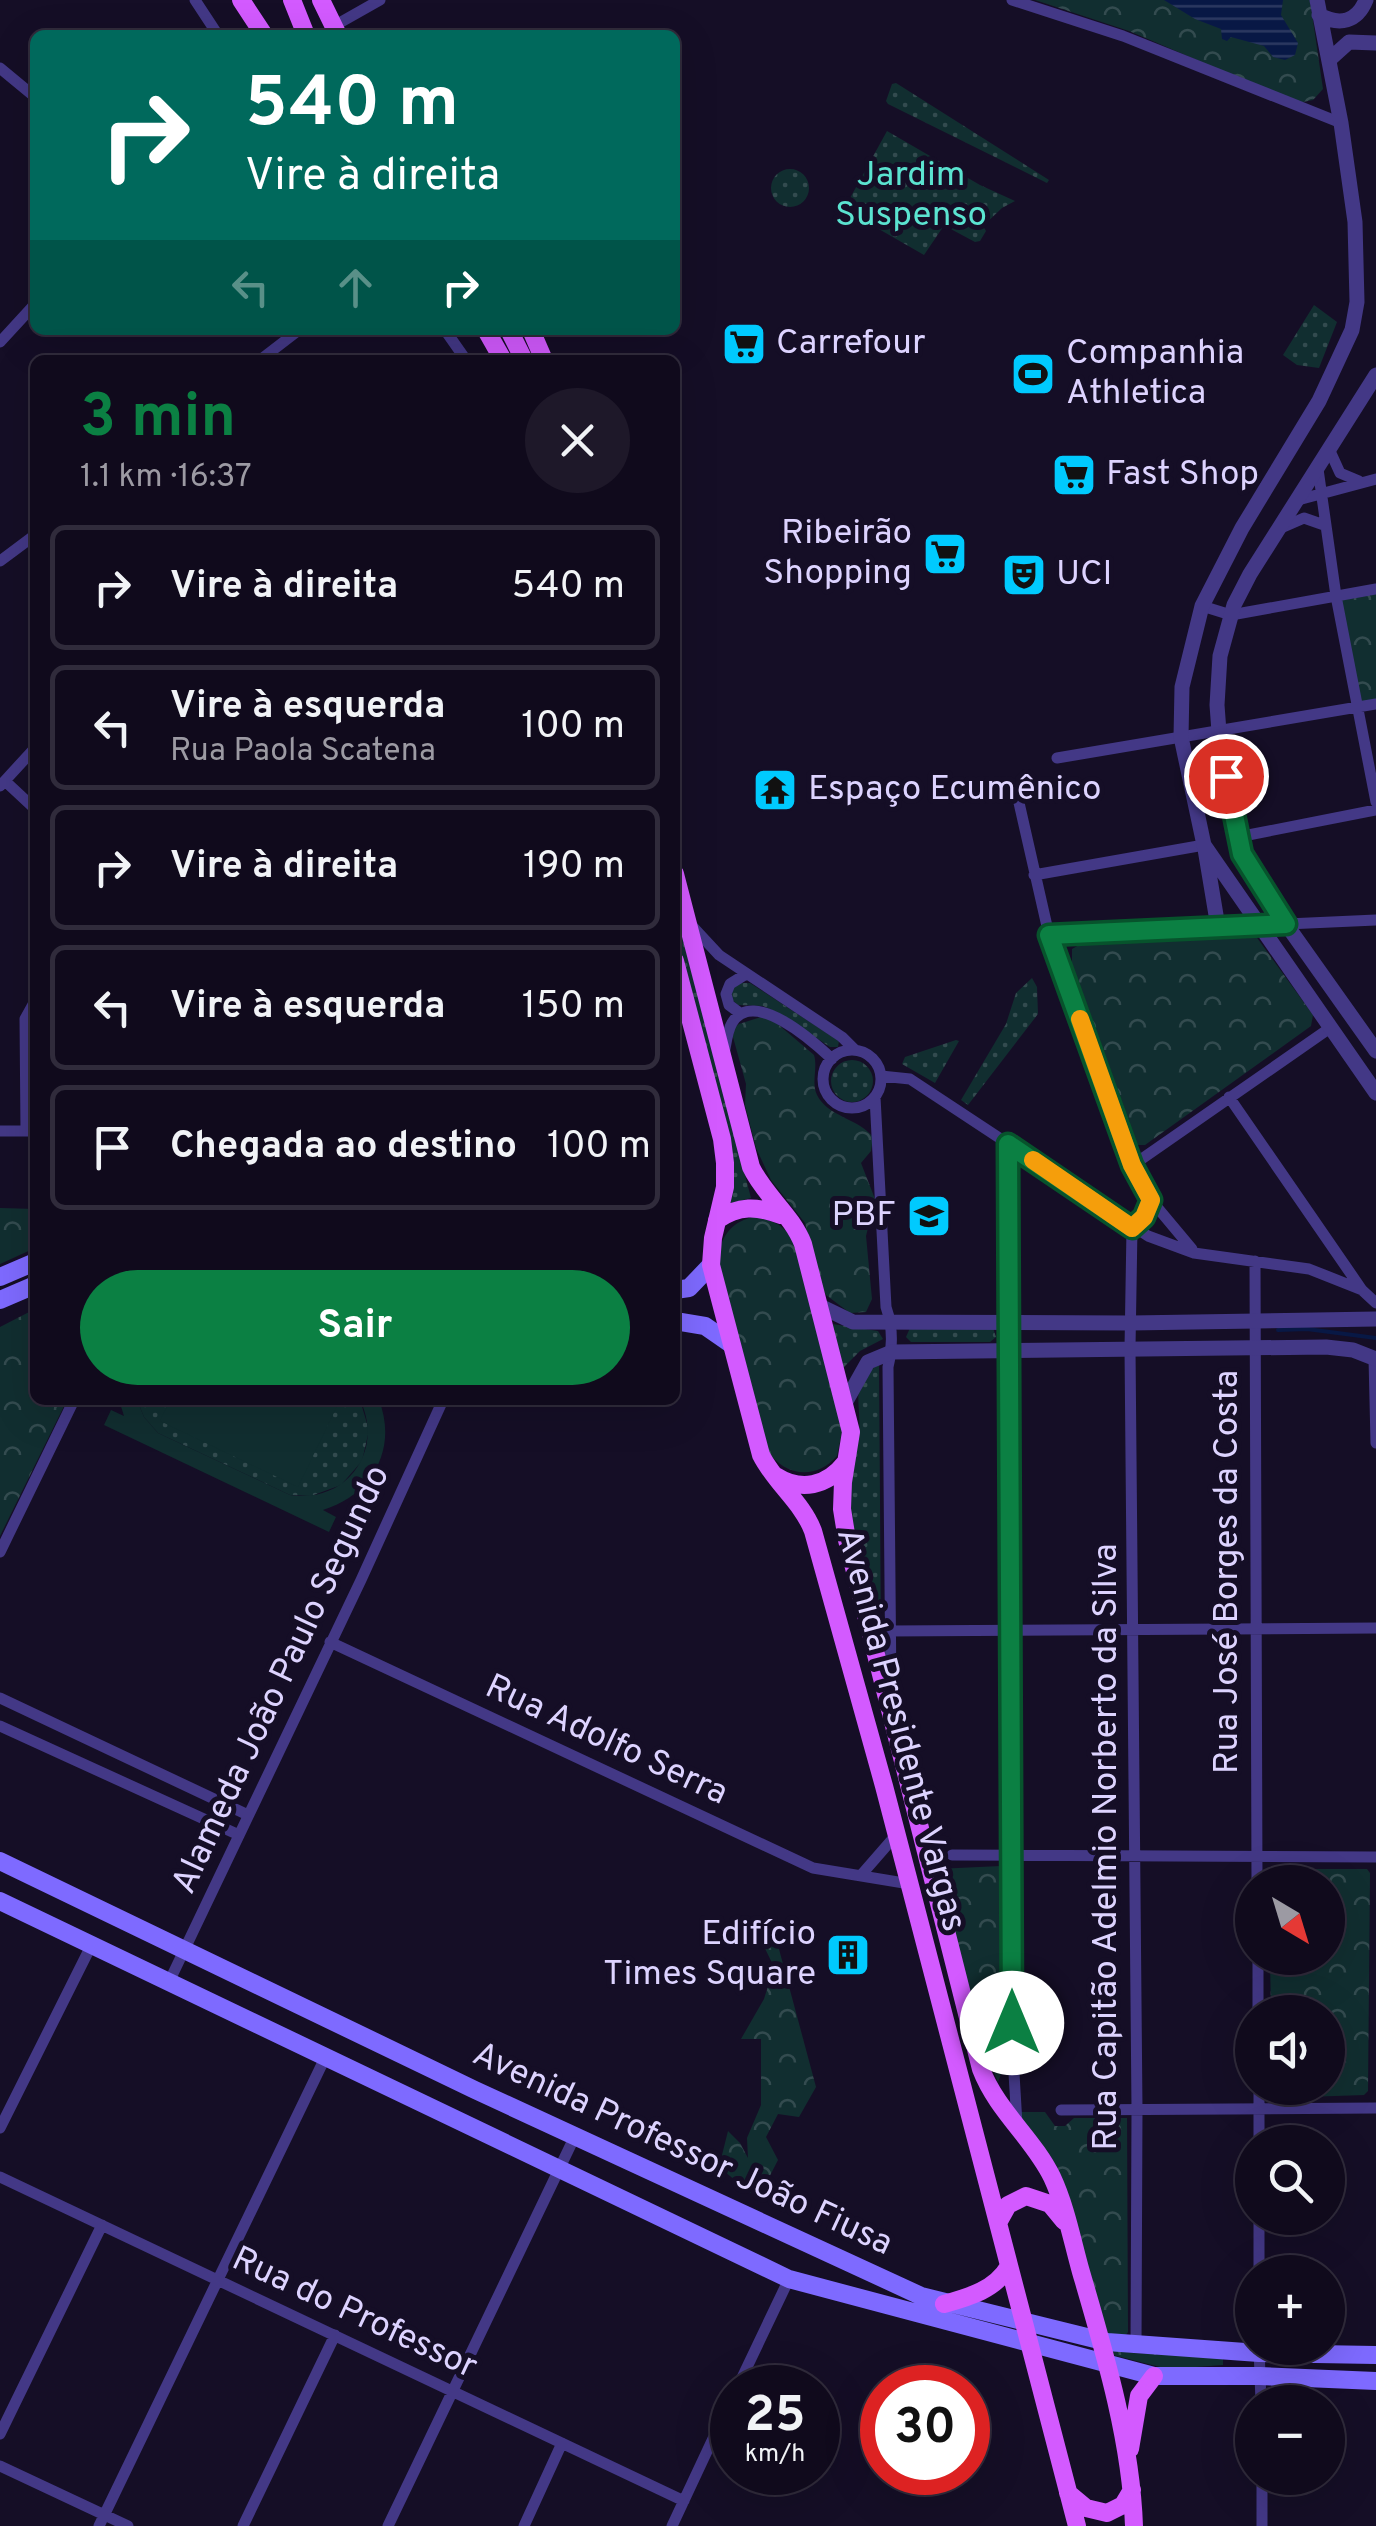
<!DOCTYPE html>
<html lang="pt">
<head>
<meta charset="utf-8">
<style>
	:root { --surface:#100a1c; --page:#1e1829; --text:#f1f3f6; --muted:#9c9aa3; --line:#302b3b; --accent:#0b8043 }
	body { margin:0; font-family:Overpass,sans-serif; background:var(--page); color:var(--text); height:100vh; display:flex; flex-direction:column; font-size:38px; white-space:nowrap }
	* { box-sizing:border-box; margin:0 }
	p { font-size:32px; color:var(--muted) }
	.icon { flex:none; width:55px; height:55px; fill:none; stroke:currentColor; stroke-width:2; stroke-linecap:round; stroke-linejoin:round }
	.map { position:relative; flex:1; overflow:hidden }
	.panel { position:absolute; left:30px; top:355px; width:650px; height:1050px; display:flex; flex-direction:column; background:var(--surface); border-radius:15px; box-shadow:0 10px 40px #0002,0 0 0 2px var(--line) }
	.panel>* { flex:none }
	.top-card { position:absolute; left:30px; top:30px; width:650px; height:305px; border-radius:15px; box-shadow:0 10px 40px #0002,0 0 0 2px var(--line); background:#00695c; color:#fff; overflow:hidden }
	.needle { width:65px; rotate:142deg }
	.buttons { position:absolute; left:1235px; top:1865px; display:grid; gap:20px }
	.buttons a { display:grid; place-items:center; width:110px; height:110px; border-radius:50%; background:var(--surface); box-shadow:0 10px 40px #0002,0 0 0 2px var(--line); font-size:50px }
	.speed { position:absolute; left:710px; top:2365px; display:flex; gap:20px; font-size:50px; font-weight:700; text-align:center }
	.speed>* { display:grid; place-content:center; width:130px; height:130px; border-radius:50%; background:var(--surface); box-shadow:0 10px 40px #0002,0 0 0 2px var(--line); line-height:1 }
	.speed small { font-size:25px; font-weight:400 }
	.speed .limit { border:15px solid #d22; background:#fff; color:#111 }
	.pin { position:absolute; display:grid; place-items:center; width:85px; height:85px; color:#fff; margin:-42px; border:5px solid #fff; border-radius:50%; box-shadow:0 2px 10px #0007 }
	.me { position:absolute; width:110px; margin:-55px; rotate:0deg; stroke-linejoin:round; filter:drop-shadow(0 0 8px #0008) }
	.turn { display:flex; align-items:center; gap:35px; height:210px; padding:0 50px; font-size:45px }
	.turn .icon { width:130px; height:130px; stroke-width:2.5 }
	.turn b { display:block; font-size:70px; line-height:85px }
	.lanes { display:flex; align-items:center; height:95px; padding:0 50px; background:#0003; justify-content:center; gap:50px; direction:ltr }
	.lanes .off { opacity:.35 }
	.round { display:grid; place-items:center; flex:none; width:105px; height:105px; border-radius:52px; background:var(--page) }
	.overview { display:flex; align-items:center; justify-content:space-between; height:170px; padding:0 50px }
	h1 { font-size:60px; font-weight:700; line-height:75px; color:var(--accent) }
	.primary-button { display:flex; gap:20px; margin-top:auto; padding:20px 50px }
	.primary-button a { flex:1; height:115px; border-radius:60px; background:var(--accent); color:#fff; font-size:40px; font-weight:700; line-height:115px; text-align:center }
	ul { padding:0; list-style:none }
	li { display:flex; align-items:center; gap:30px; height:125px; margin:0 20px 15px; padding:0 30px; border:5px solid var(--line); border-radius:15px }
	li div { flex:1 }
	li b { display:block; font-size:38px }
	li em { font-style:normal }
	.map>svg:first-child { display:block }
	.grass { fill:url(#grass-dots) }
	.park { fill:url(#park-crowns) }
	.pitch { fill:#112e30 }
	.water { fill:url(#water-rules) }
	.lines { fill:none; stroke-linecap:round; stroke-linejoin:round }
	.stream { stroke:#081845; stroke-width:4 }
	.minor { stroke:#433886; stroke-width:11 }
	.tertiary { stroke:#433886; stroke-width:15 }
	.secondary { stroke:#7e6aff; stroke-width:18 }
	.primary { stroke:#d35aff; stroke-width:18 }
	.route-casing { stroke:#07532c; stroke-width:25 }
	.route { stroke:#0b8043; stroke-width:18 }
	.slow { stroke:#f59e0b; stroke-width:18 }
	.labels { text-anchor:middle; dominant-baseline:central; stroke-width:10; stroke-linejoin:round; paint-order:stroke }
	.park-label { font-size:35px; fill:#5be3d0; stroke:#150e26 }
	.poi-label { font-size:35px; fill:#ddd3ff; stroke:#150e26; text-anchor:start }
	.street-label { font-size:35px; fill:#ddd3ff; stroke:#150e26 }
</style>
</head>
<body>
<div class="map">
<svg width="1376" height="2526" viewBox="0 0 1376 2526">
	<defs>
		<pattern id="grass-dots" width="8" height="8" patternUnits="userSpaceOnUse" patternTransform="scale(2.5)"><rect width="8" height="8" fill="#112e30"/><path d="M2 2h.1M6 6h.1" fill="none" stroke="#334b4f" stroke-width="1.8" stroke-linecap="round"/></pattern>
		<pattern id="park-crowns" width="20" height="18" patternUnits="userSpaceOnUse" patternTransform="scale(2.5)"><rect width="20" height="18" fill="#112e30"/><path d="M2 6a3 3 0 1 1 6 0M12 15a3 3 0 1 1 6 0" fill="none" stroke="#334b4f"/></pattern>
		<pattern id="water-rules" width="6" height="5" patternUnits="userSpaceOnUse" patternTransform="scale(2.5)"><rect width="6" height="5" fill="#081845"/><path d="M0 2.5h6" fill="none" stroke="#2c3961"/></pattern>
	</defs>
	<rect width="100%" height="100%" fill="#150e26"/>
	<!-- grass -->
	<path class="grass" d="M896 83 1049 180 1047 183 888 104 886 101 892 84Z
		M887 131 980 185 1015 201 1002 208 983 226 986 231 980 241 975 242 947 227H943L924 255 844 209Z
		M771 188a19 19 0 1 1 38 0a19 19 0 1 1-38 0Z
		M1314 305 1337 322 1319 368 1297 365 1283 355Z
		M675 909 751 1198 731 1203 730 1197 729 1140 675 931Z
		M1032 978 1037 987 1038 1014 968 1105 961 1100 1006 1024 1016 993Z
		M739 983H750L839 1041 838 1047H830L779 1013 763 1006 738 1005 730 998 733 986Z
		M956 1040 959 1041 935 1083 902 1064 905 1057Z
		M831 1081a21 21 0 1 1 42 0a21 21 0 1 1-42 0Z
		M832 1324 878 1331 883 1339 860 1351 843 1368Z
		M910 1328H993L996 1337 990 1342H911L906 1337Z
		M879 1364 881 1639C869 1596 846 1538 849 1495 850 1474 856 1454 859 1433 862 1403 848 1384 879 1364Z
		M137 1400H360L369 1430 362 1461 341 1485 311 1496 290 1495 158 1433 144 1417Z"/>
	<!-- park -->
	<path class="park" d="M1035 0H1310L1323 89 1313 100 1298 103 1129 31Z
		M1376 589V704L1357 707 1336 596Z
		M1243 930 1255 935 1313 1015 1311 1026 1145 1145H1137L1130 1141V1123L1072 964V949L1081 944 1233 935Z
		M761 1017 773 1020 814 1055C818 1068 811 1083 817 1095 828 1117 858 1118 873 1137L871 1151 861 1163 875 1199 866 1236 872 1299 866 1312 850 1313 826 1295 820 1283 805 1223 771 1180 756 1148 745 1105 746 1084 733 1037 734 1028 739 1024Z
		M0 1208 35 1209V1248L0 1264Z
		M752 1217C775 1220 784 1225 796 1244L844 1422 837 1456C816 1480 785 1477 767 1450L717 1262C721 1238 728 1224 752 1217Z
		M35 1309V1400H67L0 1536V1327Z
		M1001 1866 1003 2069 998 2082 983 2046 937 1869Z
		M1273 1869H1367L1370 1873 1368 2091 1364 2095 1275 2098 1272 2088H1328V2012H1271L1270 1958H1328V1882H1270Z
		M756 1930 776 1938 816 2087 799 2117 778 2114 766 2137 778 2160 758 2199 719 2167 728 2131 740 2143 748 2158 747 2138 761 2105V2039H741L764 1999 774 1967Z
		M1019 2112H1045L1055 2126H1065L1074 2118H1127L1128 2332 1121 2342 1111 2338 1105 2329 1057 2166 1027 2129Z
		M1107 2348 1132 2353 1223 2357V2365L1168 2369 1109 2354Z"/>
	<!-- pitch -->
	<path class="pitch" d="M119 1400H137L144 1417 158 1433 290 1495C346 1504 385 1451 360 1400H379C398 1449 372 1495 323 1510L336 1517 329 1532 104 1425 111 1410 124 1416Z
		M170 1400H340L298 1487 160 1421Z"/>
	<!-- water -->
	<path class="water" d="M1164 0H1283L1281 15 1298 43 1295 55 1285 60 1273 57 1264 46 1231 37 1227 41 1222 39 1221 29 1195 19Z"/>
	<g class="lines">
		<!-- stream -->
		<path class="stream" d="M1278 1330 1307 1329 1376 1338"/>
		<!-- minor -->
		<path class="minor" d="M195 0 218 35
			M1012 0 1123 36 1341 123
			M334 26 380 0
			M0 68 35 97
			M445 330 466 360
			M0 342 35 304
			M260 360 299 330
			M1330 451 1340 473 1359 481
			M1318 469 1336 596 1376 802
			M1298 500 1376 479
			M1281 528 1304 518 1324 525
			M0 561 35 535
			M1202 606 1231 615 1376 589
			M1057 758 1376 704
			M5 781 35 809
			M0 786 35 748
			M1017 794 1049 935 1133 1165 1151 1200 1192 1249
			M1238 837 1376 810
			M1034 875 1204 845
			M693 927 719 955 842 1037 855 1050
			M1049 935 1376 920
			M741 1014 729 1005 726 994 730 984 746 974
			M823 1079a29 29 0 1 1 58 0a29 29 0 1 1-58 0Z
			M724 1054C726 1045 727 1031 732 1023 753 987 814 1042 832 1059
			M881 1076 910 1079 1148 1236 1194 1253 1309 1269 1362 1290
			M875 1097 886 1307C893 1327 893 1346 888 1367L891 1692
			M1229 1097 1362 1290 1376 1303
			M0 1131H35
			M26 1131 25 1019 35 1001
			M1009 1144 1011 2023 1017 2124
			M1133 1165 1330 1028
			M1255 1261 1257 1882
			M1374 1358 1376 1443
			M0 1552 74 1400
			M889 1631 1376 1628
			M330 1642 813 1868 910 1884
			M0 1698 248 1815
			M0 1726 239 1835
			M952 1855 1376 1857
			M862 1874 896 1835
			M1258 1958V2012
			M169 1982 361 1580 443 1400
			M1259 2088V2142
			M1061 2110 1376 2108
			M0 2128 91 1946
			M0 2177 684 2501
			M1259 2272V2218
			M1136 2345 1137 2109 1130 1348 1132 1228 1144 1217 1151 1200
			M1259 2348 1261 2402
			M737 2388 789 2279
			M0 2434 102 2225
			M0 2466 128 2526
			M1262 2478V2526
			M99 2526 325 2058
			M243 2526 335 2335
			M388 2526 575 2136
			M524 2526 562 2443
			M672 2526 732 2398"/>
		<!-- tertiary -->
		<path class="tertiary" d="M1317 0 1341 123 1355 222 1357 302 1352 330 1319 401 1242 528 1202 606 1182 687 1181 737 1204 845 1376 1093
			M1319 15C1340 26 1357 22 1366 0
			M1329 60 1349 42 1376 43
			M1376 375 1250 574 1234 605 1220 656 1217 705 1220 745 1243 855 1286 924 1376 1051
			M1205 849 1218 927
			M820 1306 853 1322 1131 1323 1376 1319
			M845 1403 868 1362 892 1352 1326 1347 1353 1350 1376 1359"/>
		<!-- secondary -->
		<path class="secondary" d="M0 1277 35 1262
			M675 1290 689 1288 711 1265
			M0 1300 35 1285
			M675 1321 705 1326 731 1344
			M0 1861 475 2090 921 2296 1107 2342 1259 2353 1376 2355
			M0 1901 789 2279 1154 2376H1260L1376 2381"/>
		<!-- primary -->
		<path class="primary" d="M241 0 264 35
			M292 0 306 35
			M321 0 338 35
			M486 330 503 360
			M509 330 524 360
			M531 330 544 360
			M675 874 751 1167C764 1195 792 1215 803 1244L851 1432 843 1482 842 1509 847 1540 981 2069C997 2111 1033 2138 1052 2177 1066 2207 1072 2240 1081 2272 1105 2354 1131 2440 1134 2526
			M675 961 722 1139 725 1163V1187L713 1238 711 1265 761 1455C775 1483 802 1502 813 1531L884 1786 1077 2526
			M717 1220C739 1205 757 1206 781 1215
			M776 1476C801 1492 827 1486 845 1463
			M998 2223 1008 2205 1026 2196 1050 2204 1064 2221
			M944 2304C969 2297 995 2290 1009 2266
			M1130 2449 1139 2396 1154 2376
			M1068 2493 1086 2508 1107 2513 1123 2505 1132 2490"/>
	</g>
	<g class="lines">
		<defs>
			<path id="route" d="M1012 2023 1008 1144 1132 1228 1144 1217 1151 1200 1132 1165 1049 935 1286 924 1242 854 1226 776"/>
		</defs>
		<!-- route casing -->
		<use href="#route" class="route-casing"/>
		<!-- route -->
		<use href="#route" class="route"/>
		<!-- slow -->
		<path class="slow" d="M1033 1160 1132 1228 1144 1217 1151 1200 1132 1165 1080 1019"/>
	</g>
	<!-- icons -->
	<defs>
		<symbol id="supermarket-square" viewBox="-11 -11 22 22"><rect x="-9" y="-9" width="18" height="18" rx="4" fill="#00cafe" stroke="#150e26"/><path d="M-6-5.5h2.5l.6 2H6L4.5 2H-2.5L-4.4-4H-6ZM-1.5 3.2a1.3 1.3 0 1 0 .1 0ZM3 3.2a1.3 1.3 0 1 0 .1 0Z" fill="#111"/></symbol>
		<symbol id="stadium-square" viewBox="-11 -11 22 22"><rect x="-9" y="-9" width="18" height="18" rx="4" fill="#00cafe" stroke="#150e26"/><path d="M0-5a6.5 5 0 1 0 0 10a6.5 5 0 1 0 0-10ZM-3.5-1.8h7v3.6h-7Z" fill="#111"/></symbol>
		<symbol id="theatre-square" viewBox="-11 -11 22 22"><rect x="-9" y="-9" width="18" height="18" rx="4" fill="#00cafe" stroke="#150e26"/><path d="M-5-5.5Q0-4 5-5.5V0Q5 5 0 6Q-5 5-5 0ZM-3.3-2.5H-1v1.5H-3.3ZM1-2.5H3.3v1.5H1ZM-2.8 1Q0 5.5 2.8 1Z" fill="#111"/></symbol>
		<symbol id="temple-square" viewBox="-11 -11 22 22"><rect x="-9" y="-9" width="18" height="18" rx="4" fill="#00cafe" stroke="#150e26"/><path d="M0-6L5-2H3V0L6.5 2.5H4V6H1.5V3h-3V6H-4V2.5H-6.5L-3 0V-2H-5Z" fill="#111"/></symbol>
		<symbol id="school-square" viewBox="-11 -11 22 22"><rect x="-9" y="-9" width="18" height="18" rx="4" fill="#00cafe" stroke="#150e26"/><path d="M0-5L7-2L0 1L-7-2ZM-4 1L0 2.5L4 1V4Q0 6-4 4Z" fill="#111"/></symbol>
		<symbol id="building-square" viewBox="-11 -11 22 22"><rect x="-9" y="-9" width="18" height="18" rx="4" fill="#00cafe" stroke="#150e26"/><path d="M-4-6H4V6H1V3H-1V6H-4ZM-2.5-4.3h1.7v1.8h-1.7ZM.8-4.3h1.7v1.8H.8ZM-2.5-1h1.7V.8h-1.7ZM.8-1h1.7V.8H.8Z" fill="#111"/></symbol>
	</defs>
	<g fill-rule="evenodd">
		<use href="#supermarket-square" x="719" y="319" width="50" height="50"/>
		<use href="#stadium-square" x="1008" y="349" width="50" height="50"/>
		<use href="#supermarket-square" x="1049" y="450" width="50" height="50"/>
		<use href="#supermarket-square" x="920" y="529" width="50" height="50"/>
		<use href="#theatre-square" x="999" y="550" width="50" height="50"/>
		<use href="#temple-square" x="750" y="765" width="50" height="50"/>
		<use href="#school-square" x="904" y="1191" width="50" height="50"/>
		<use href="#building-square" x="823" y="1930" width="50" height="50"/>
	</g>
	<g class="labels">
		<!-- park labels -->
		<g class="park-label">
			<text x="911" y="176">Jardim<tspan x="911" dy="40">Suspenso</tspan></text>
		</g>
		<!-- poi labels -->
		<g class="poi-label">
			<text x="776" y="344">Carrefour</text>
			<text x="1066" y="354">Companhia<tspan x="1066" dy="40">Athletica</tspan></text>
			<text x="1106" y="475">Fast Shop</text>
			<text x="912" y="534" text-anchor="end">Ribeirão<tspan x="912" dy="40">Shopping</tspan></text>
			<text x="1056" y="575">UCI</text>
			<text x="808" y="790">Espaço Ecumênico</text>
			<text x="896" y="1216" text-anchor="end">PBF</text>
			<text x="816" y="1935" text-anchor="end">Edifício<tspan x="816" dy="40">Times Square</tspan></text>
		</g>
		<!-- street labels -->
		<g class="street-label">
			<text transform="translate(1228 1572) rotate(-90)">Rua José Borges da Costa</text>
			<text transform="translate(282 1680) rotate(-65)">Alameda João Paulo Segundo</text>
			<text transform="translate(900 1730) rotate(75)">Avenida Presidente Vargas</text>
			<text transform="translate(606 1741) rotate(25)">Rua Adolfo Serra</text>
			<text transform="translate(1107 1847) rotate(-90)">Rua Capitão Adelmio Norberto da Silva</text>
			<text transform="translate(682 2150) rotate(25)">Avenida Professor João Fiusa</text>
			<text transform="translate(354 2314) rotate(25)">Rua do Professor</text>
		</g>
	</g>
</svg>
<div class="buttons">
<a><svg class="needle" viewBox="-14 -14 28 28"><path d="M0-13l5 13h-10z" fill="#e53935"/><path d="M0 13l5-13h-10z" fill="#9c9aa3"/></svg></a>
<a><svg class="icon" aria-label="sound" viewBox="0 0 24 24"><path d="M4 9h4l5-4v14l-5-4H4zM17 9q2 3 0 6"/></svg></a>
<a><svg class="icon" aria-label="search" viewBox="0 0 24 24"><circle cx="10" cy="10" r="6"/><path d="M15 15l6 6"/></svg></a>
<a>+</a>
<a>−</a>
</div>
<div class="speed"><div>25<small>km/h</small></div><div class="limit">30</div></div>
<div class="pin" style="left:1226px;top:776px;background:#d93025"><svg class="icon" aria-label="arrive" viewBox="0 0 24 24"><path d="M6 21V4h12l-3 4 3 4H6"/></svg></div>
<svg class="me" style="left:1012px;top:2023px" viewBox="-20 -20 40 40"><circle r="19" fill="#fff"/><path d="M0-13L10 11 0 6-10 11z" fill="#0b8043"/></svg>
<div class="top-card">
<div class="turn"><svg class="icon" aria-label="right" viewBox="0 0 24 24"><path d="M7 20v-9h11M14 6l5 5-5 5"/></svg><div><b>540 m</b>Vire à direita</div></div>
<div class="lanes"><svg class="icon off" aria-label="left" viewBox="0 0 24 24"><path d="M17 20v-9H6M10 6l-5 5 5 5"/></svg><svg class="icon off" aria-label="ahead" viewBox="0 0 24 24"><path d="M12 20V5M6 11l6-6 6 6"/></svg><svg class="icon" aria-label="right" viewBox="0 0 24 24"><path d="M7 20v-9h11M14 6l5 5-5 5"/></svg></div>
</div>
<section class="panel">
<div class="overview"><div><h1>3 min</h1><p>1.1 km · 16:37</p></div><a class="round"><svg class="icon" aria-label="close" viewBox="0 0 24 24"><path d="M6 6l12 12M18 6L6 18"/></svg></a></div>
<ul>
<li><svg class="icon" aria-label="right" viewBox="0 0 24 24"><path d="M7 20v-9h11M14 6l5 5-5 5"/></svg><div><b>Vire à direita</b></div><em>540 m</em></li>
<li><svg class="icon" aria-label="left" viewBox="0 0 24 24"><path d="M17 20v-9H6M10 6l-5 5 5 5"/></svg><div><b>Vire à esquerda</b><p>Rua Paola Scatena</p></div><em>100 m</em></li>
<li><svg class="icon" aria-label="right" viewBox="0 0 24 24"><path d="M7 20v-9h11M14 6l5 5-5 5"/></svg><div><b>Vire à direita</b></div><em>190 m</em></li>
<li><svg class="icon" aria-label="left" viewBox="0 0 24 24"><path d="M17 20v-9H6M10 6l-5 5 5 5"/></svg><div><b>Vire à esquerda</b></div><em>150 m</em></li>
<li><svg class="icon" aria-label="arrive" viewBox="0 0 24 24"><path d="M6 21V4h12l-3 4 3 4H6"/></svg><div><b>Chegada ao destino</b></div><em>100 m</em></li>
</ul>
<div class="primary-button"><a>Sair</a></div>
</section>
</div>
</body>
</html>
